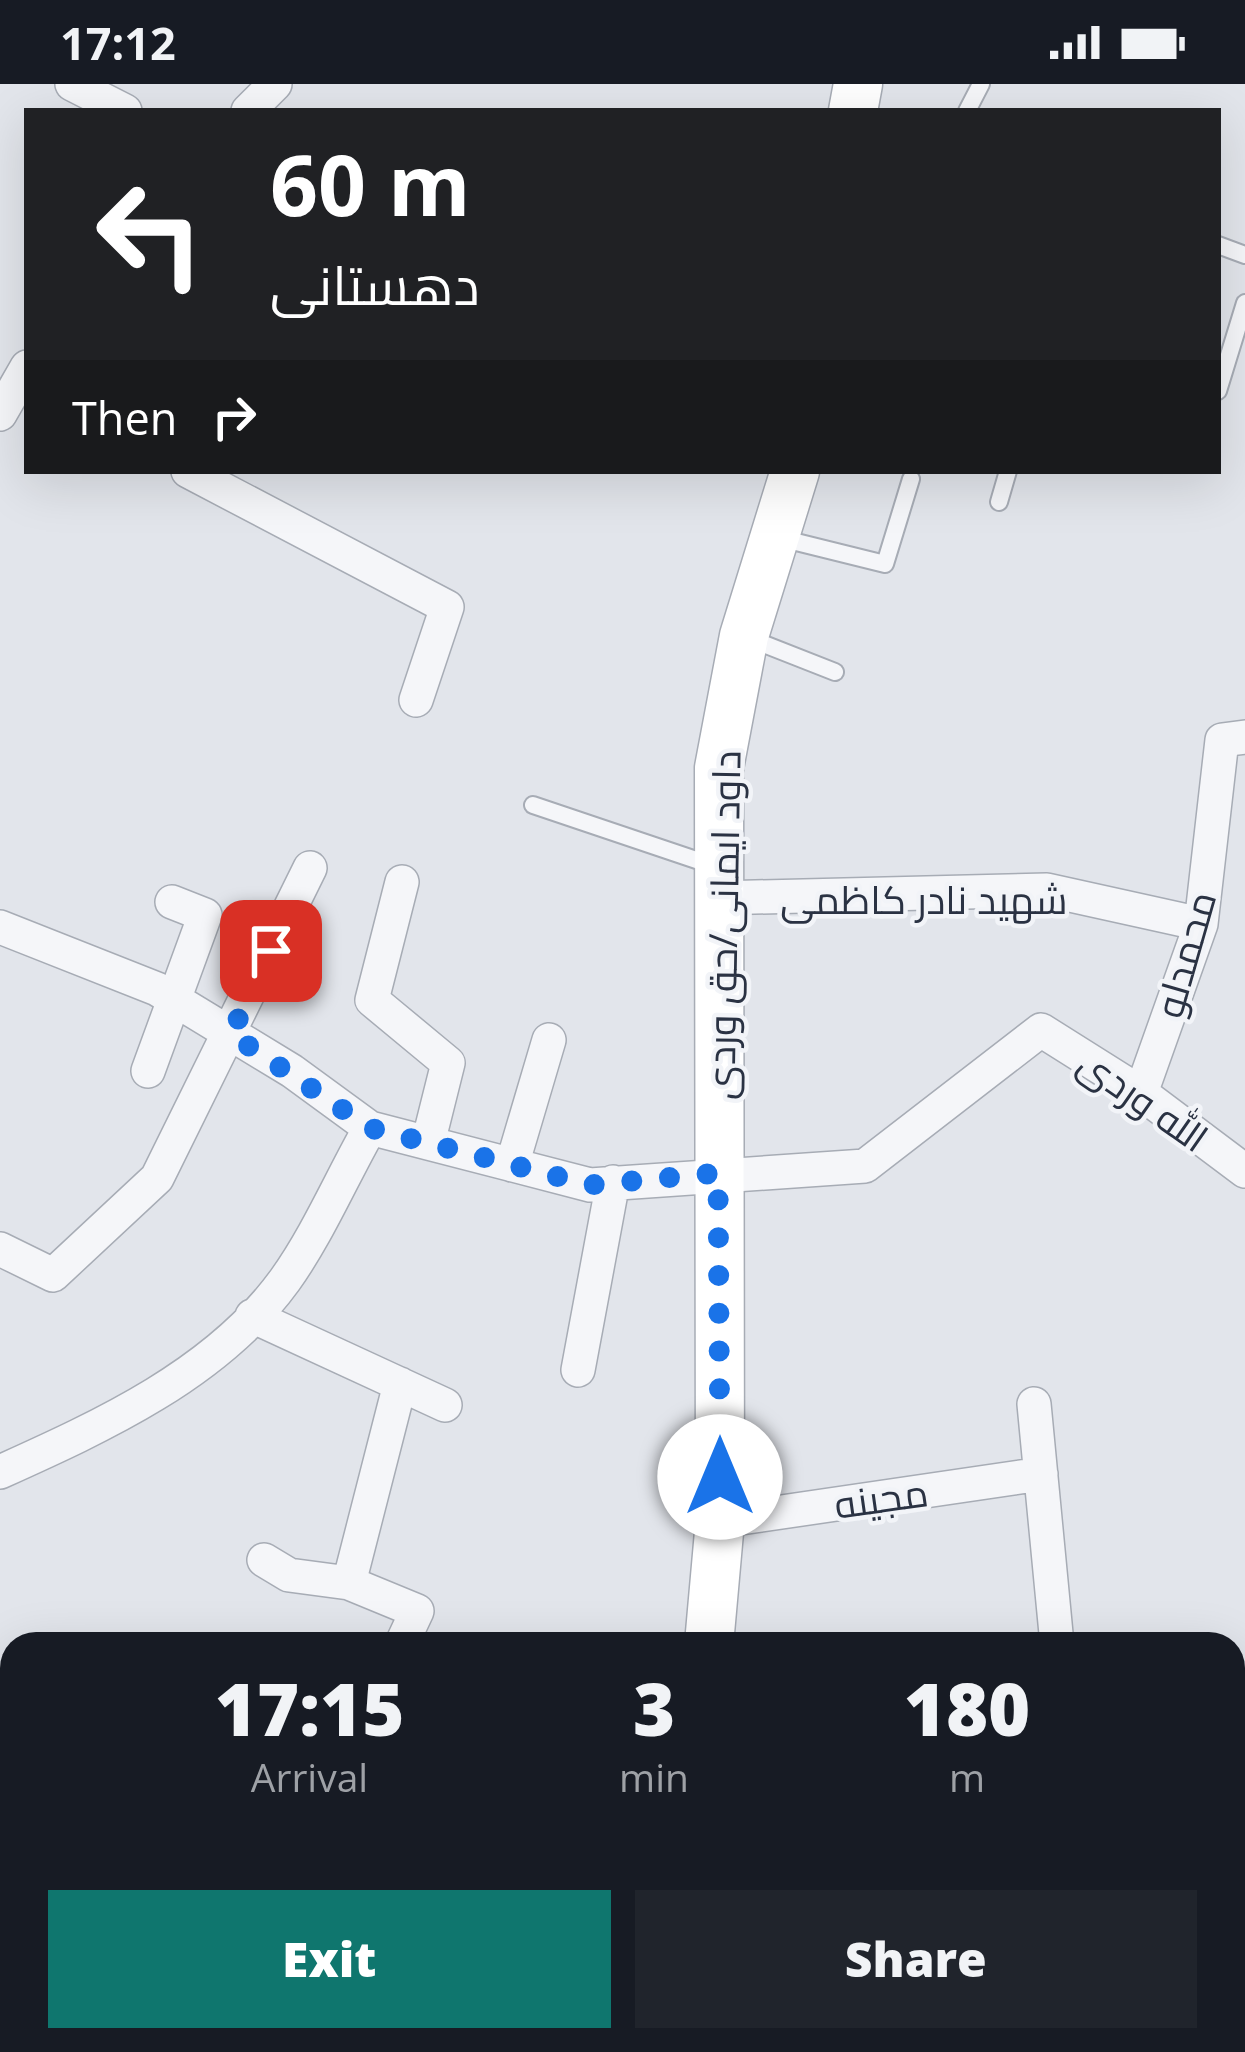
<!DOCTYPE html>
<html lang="en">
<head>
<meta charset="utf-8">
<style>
	:root { --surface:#171b24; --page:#20242c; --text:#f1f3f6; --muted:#9ea1a6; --accent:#0f766e }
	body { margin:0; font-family:"Open Sans",Cairo,sans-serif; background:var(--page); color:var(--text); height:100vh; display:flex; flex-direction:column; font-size:45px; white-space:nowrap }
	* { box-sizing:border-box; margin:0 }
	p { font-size:39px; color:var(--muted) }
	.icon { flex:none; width:66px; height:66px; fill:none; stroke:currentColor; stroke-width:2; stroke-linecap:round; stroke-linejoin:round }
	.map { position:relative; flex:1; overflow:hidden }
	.panel { position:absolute; left:0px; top:1548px; width:1245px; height:420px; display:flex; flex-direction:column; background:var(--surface); border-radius:36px 36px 0 0; box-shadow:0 12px 48px #0002 }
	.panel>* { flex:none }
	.hud { position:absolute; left:24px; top:24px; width:1197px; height:366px; border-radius:0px; box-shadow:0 12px 48px #0002; background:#202124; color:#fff; overflow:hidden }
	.pin { position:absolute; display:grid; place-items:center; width:102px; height:102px; color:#fff; margin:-51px; border-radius:24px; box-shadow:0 6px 18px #0006 }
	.me { position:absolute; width:132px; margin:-66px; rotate:0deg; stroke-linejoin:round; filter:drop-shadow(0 0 9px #0008) }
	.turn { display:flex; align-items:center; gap:42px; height:252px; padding:0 48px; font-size:54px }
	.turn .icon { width:156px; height:156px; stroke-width:2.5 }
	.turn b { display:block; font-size:84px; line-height:102px }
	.then { display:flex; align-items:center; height:114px; padding:0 48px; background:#0003; gap:24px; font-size:45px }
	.eta { display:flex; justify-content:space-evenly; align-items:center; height:204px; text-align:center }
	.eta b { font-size:72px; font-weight:800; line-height:84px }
	.action { display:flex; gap:24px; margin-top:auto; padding:24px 48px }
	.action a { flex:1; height:138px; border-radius:0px; background:var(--accent); color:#fff; font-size:48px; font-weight:800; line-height:138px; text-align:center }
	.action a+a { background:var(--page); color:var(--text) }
	.status { display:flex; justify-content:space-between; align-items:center; height:84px; padding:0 60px; background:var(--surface); direction:ltr }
	.status svg { height:33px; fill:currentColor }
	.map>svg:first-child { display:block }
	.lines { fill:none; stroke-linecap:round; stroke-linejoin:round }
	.lane-casing { stroke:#a7acb5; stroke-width:20 }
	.street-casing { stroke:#a7acb5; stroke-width:36 }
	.secondary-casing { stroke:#a7acb5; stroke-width:51 }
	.lane { stroke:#f5f6f9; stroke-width:16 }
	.street { stroke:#f5f6f9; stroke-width:33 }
	.secondary { stroke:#fff; stroke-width:48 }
	.route { stroke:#1a73e8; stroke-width:21; stroke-dasharray:0 37.8 }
	.labels { text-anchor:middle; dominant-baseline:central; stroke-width:9; stroke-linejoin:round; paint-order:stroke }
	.street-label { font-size:39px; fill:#2a3243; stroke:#f2f4f8 }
</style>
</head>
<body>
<div class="status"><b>17:12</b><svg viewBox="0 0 49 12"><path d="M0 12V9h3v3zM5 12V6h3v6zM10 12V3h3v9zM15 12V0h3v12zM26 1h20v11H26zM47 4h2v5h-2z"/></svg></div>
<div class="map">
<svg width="1245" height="1968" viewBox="0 0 1245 1968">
	<rect width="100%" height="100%" fill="#e2e5eb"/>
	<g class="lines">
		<defs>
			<path id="lane" d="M967 27 981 0
				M1218 161 1245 171
				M1218 307 1245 219
				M999 418 1008 387
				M776 453 885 480 911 395
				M746 553 835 588
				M533 721 717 783
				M977 1968V1956"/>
			<path id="street" d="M72 0 125 27
				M248 27 275 0
				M0 330 27 283
				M188 387 447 523 416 616
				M402 798 372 916 448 979 428 1059
				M717 814 1047 806 1201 840
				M0 843 157 905 292 987 370 1044 590 1101 865 1082 1041 946 1141 1009 1245 1087
				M148 987 205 831 172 818
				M1141 1009 1201 840 1222 656 1245 653
				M512 1081 549 956
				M0 1165 53 1191 157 1094 310 784
				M252 1232 445 1321
				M578 1286 613 1098
				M1034 1320 1057 1560
				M0 1388C102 1342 217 1290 285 1196 318 1150 342 1093 370 1044
				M720 1437 1041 1390
				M264 1476 289 1491 349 1499 417 1527 403 1557
				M349 1499 400 1300
				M1233 1665 1245 1644
				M1149 1956 1153 1968"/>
			<path id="secondary" d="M853 27 858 0
				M709 1560 720 1437 719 684 744 552 795 387
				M0 1777 12 1784
				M0 1829 12 1837
				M1233 1915H1245
				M201 1956 220 1968
				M285 1956 303 1968
				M579 1968 593 1956
				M636 1968 649 1956"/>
		</defs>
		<!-- lane casing -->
		<use href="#lane" class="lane-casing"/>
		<!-- street casing -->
		<use href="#street" class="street-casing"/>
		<!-- secondary casing -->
		<use href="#secondary" class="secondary-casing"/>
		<!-- lane -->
		<use href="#lane" class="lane"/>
		<!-- street -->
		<use href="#street" class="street"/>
		<!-- secondary -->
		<use href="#secondary" class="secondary"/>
	</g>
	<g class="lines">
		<!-- route -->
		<path class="route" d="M271 867 231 950 370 1044 590 1101 718 1089 720 1393"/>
	</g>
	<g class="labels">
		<!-- street labels -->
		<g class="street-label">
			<text x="924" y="814">شهید نادر کاظمی</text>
			<text transform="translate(722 841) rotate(-89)">داود ایمانی/حق وردی</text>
			<text transform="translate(1184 870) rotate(-74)">محمدلو</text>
			<text transform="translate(1144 1015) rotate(35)">الله وردی</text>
			<text transform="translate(881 1413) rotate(-8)">مجینه</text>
		</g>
	</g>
</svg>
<div class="pin" style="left:271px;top:867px;background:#d93025"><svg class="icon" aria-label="arrive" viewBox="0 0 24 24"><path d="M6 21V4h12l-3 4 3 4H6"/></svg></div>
<svg class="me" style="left:720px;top:1393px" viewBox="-20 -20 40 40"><circle r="19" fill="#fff"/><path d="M0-13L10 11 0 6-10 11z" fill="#1a73e8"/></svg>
<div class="hud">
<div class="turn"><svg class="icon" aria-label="left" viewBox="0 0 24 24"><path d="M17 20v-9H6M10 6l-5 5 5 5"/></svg><div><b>60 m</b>دهستانی</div></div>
<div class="then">Then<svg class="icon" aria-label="right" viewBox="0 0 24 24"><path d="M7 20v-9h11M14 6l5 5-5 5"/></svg></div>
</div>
<section class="panel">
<div class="eta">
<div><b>17:15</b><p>Arrival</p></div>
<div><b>3</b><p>min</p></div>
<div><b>180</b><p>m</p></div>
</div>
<div class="action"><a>Exit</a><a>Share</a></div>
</section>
</div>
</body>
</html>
